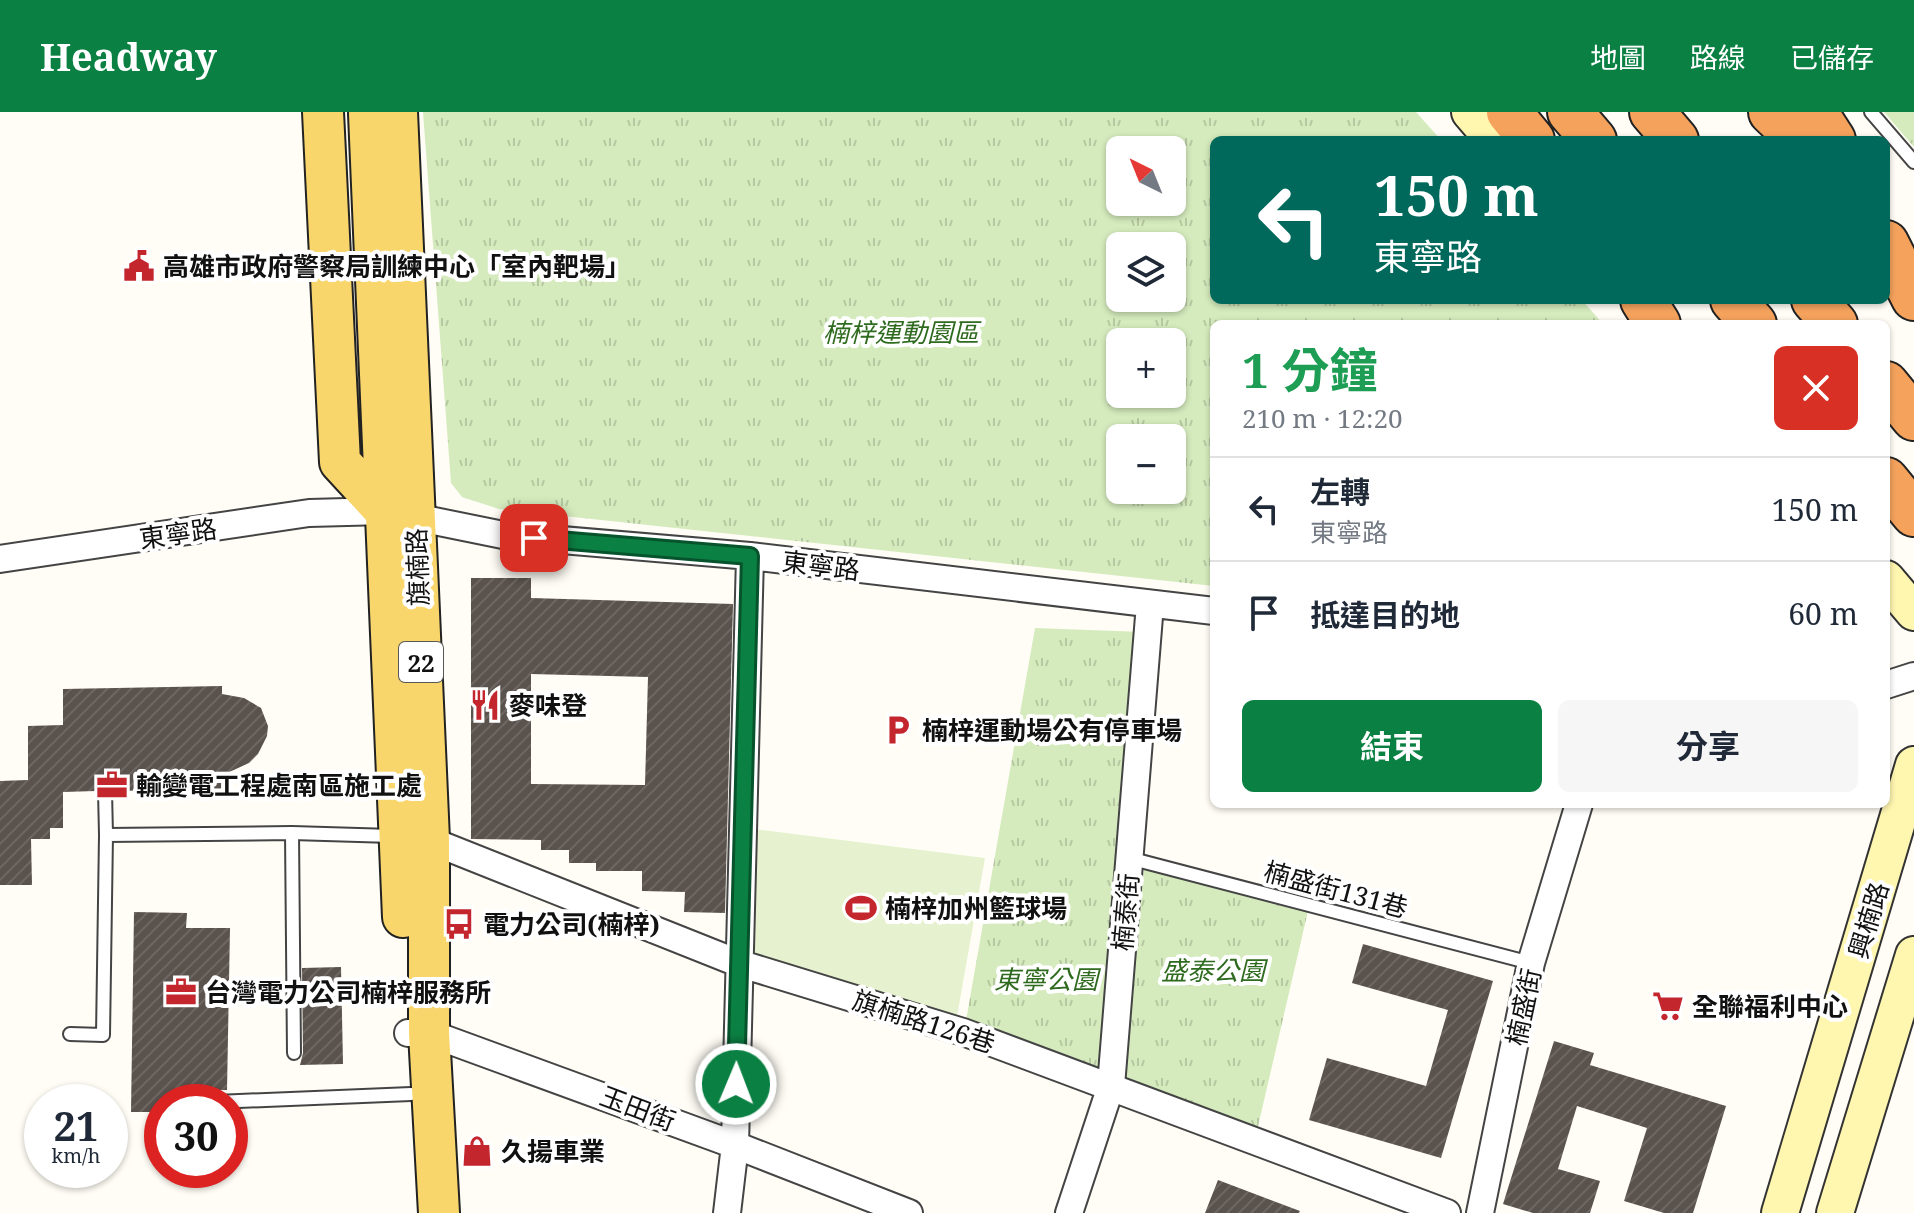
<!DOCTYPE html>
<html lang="zh-TW">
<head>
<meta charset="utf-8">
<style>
	:root { --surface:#fff; --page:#f6f6f7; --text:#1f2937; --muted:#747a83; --line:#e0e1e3; --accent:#0b8043 }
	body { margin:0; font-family:"Noto Serif","Noto Sans TC",serif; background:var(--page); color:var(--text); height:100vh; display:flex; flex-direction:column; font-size:30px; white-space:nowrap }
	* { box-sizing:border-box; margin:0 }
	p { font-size:26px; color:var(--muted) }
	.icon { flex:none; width:44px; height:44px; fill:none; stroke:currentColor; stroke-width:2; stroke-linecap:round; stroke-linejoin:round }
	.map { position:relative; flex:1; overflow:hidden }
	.side { position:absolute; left:1210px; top:208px; width:680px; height:488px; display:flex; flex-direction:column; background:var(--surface); border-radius:12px; box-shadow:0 2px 6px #0004 }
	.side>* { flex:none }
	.guide { position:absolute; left:1210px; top:24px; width:680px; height:168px; border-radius:12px; box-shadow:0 2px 6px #0004; background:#00695c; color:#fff; overflow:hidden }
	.needle { width:52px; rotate:317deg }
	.controls { position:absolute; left:1106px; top:24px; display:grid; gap:16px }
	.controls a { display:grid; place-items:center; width:80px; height:80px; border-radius:12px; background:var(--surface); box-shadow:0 2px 6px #0004; font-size:40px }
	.speed { position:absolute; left:24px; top:972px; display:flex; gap:16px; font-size:40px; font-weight:700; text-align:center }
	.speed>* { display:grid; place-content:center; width:104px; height:104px; border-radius:50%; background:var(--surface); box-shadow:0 2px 6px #0004; line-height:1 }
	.speed small { font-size:20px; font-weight:400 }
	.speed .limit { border:12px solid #d22; background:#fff; color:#111 }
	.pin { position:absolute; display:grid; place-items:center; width:68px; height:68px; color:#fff; margin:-34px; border-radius:16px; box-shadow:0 4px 12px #0006 }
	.me { position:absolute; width:88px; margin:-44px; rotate:1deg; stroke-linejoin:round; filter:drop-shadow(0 0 6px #0008) }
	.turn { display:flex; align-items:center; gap:28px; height:168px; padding:0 32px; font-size:36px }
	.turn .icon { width:104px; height:104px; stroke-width:2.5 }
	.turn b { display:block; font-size:56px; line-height:68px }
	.round { display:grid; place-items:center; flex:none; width:84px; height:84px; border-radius:12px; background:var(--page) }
	.headline { display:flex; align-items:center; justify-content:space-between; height:136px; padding:0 32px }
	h1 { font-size:48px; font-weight:700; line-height:60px; color:#1e9e55 }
	.action { display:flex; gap:16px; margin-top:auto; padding:16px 32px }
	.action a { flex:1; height:92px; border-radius:12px; background:var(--accent); color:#fff; font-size:32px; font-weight:700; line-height:92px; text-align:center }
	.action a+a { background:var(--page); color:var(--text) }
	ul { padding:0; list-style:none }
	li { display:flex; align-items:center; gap:24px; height:104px; padding:0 32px; border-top:2px solid var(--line) }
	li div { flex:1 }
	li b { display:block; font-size:30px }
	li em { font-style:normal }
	header { display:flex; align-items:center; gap:48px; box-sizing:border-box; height:112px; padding:0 40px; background:var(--accent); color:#fff }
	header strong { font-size:38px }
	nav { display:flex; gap:44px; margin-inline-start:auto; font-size:28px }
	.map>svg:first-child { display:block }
	.grass { fill:url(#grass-tufts); fill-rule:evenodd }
	.pitch { fill:#e6f2cf }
	.building { fill:url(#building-hatch); fill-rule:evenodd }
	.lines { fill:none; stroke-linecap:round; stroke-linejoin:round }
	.lane-casing { stroke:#444; stroke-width:16 }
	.street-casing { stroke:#444; stroke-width:30 }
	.secondary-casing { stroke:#333; stroke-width:40 }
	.primary-casing { stroke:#222; stroke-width:44 }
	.highway-casing { stroke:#222; stroke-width:48 }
	.lane { stroke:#fff; stroke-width:12 }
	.street { stroke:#fff; stroke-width:26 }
	.secondary { stroke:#fff6b0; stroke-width:36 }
	.primary { stroke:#f9d66b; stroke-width:40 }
	.highway { stroke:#f5a25d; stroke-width:44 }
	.route-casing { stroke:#07532c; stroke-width:20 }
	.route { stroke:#0b8043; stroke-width:14 }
	.labels { text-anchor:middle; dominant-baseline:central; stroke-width:8; stroke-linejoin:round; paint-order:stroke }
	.shield { fill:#fff; stroke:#585858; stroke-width:2 }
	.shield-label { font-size:24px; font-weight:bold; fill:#111 }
	.poi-label { font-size:26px; font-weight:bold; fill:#111; stroke:#fff; text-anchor:start }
	.park-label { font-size:26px; font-style:italic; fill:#2f6b1f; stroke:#fff }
	.street-label { font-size:26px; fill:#111; stroke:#fff }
</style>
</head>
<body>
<header>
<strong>Headway</strong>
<nav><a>地圖</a><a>路線</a><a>已儲存</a></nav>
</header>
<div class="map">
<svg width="1914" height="1101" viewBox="0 0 1914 1101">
	<defs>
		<pattern id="grass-tufts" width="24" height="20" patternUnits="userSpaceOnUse" patternTransform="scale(2)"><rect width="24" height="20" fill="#d5ebbd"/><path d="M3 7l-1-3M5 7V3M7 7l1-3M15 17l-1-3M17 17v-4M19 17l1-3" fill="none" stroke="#b6c8a1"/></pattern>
		<pattern id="building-hatch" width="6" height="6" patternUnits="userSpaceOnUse" patternTransform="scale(2)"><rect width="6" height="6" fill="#5a524d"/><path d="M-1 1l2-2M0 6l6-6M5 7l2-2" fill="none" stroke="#6d6662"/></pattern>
	</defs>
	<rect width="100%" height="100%" fill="#fffdf5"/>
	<!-- grass -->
	<path class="grass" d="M423 0H1416L1441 28H1214V188H1582L1603 212H1214V474L499 397 462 385 451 371ZM1120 38H1172V90H1120ZM1120 134H1172V186H1120ZM1120 230H1172V282H1120ZM1120 326H1172V378H1120Z
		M1884 0H1914V35Z
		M1035 516 1143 520 1111 974 964 920Z
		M1144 756 1308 799 1256 1023 1123 972Z"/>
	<!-- pitch -->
	<path class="pitch" d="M746 716 985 746 956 910 745 845Z"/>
	<!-- building -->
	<path class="building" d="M471 466H531V486L733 492 725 801 684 800 685 780 642 779V759H596V751H569V738H541V728L471 727ZM531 562 648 565 645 673 531 672Z
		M222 574V582L244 586 261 596 268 614 267 624 258 642 249 651 225 662 224 677 114 679 112 674 106 670 100 672 96 679 63 680V716H50V727H31L32 773H0V669L28 668V614L63 613V577Z
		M134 800 187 801 186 816H230L227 978H183V990H162V1000H131Z
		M1363 832 1493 869 1441 1046 1309 1008 1327 946 1426 974 1448 898 1352 871Z
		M341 855 343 952 300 953 303 941 302 856Z
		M1554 929 1594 941 1590 953 1726 994 1693 1101H1664L1624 1089 1647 1016 1577 994 1558 1057 1600 1069 1590 1101H1533L1503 1092Z
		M1218 1068 1300 1099 1299 1101H1205Z"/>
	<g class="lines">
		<defs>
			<path id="lane" d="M1871 0 1914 50
				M105 679 106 723
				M292 721 294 941
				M1129 746 1531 851
				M70 922 103 923 106 723 292 721 392 724
				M216 990 411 982"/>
			<path id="street" d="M0 447 309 401 385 399 503 423 750 444 1214 499
				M1886 573 1914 564
				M415 726 429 728 738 851 963 920 1447 1101
				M408 921H429L735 1033 909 1101
				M727 1101 735 1033 750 444
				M1069 1101 1111 974 1150 492
				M1480 1101 1531 851 1579 692"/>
			<path id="secondary" d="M1470 0 1494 28
				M1886 467 1914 500
				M1780 1101 1914 653
				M1835 1101 1914 843"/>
			<path id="primary" d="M323 0 340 350 385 399
				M397 0 429 728V921L439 1101
				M369 2 403 805"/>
			<path id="highway" d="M1509 0 1532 28
				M1570 0 1594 28
				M1652 0 1676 28
				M1771 0 1795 23
				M1815 0 1833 28
				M1886 131 1914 186
				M1643 188 1658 212
				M1733 188 1754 212
				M1814 188 1835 212
				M1886 272 1914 306
				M1886 368 1914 402"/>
		</defs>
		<!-- lane casing -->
		<use href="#lane" class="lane-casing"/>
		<!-- street casing -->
		<use href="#street" class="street-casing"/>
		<!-- secondary casing -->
		<use href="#secondary" class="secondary-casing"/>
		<!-- primary casing -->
		<use href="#primary" class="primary-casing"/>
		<!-- highway casing -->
		<use href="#highway" class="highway-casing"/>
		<!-- lane -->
		<use href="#lane" class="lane"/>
		<!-- street -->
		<use href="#street" class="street"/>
		<!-- secondary -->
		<use href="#secondary" class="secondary"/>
		<!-- primary -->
		<use href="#primary" class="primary"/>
		<!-- highway -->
		<use href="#highway" class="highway"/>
	</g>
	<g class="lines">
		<defs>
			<path id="route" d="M534 426 750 444 736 972"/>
		</defs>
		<!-- route casing -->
		<use href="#route" class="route-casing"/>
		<!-- route -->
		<use href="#route" class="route"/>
	</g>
	<!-- icons -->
	<defs>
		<symbol id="civic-bare" viewBox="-9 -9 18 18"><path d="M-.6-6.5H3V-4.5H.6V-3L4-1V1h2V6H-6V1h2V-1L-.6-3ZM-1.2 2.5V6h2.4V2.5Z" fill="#c4262e" stroke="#fff" stroke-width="2.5" paint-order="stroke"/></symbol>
		<symbol id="restaurant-bare" viewBox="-9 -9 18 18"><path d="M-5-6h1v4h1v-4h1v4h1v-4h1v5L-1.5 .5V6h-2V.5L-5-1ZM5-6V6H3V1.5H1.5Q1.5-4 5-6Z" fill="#c4262e" stroke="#fff" stroke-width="2.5" paint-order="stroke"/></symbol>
		<symbol id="parking-bare" viewBox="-9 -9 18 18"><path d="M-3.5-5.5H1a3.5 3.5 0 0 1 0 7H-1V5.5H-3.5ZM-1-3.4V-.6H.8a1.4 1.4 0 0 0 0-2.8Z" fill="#c4262e" stroke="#fff" stroke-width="2.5" paint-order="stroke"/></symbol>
		<symbol id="office-bare" viewBox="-9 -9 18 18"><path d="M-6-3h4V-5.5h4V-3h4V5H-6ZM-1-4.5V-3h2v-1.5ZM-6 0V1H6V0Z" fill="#c4262e" stroke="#fff" stroke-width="2.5" paint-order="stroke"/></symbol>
		<symbol id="stadium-bare" viewBox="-9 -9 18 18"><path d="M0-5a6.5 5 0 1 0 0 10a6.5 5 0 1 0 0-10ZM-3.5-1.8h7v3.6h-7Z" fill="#c4262e" stroke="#fff" stroke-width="2.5" paint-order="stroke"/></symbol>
		<symbol id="bus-bare" viewBox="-9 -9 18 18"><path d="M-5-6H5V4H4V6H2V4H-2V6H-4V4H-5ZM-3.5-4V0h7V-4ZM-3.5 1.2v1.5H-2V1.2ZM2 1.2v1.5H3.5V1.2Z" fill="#c4262e" stroke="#fff" stroke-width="2.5" paint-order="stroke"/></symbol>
		<symbol id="supermarket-bare" viewBox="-9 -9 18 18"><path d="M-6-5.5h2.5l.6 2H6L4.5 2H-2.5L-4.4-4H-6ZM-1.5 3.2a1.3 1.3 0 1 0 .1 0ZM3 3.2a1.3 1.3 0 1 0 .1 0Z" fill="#c4262e" stroke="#fff" stroke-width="2.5" paint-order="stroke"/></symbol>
		<symbol id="shop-bare" viewBox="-9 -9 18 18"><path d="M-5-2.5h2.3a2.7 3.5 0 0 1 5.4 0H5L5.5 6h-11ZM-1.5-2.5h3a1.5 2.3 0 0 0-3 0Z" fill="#c4262e" stroke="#fff" stroke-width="2.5" paint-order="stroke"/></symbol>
	</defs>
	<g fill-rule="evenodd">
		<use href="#civic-bare" x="117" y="132" width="44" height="44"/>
		<use href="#restaurant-bare" x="463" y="571" width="44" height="44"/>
		<use href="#parking-bare" x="876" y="596" width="44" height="44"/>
		<use href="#office-bare" x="90" y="651" width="44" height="44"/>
		<use href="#stadium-bare" x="839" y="774" width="44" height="44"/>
		<use href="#bus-bare" x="437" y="790" width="44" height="44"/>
		<use href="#office-bare" x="159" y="858" width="44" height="44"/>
		<use href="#supermarket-bare" x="1646" y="872" width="44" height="44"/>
		<use href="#shop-bare" x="455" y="1017" width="44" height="44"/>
	</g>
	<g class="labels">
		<!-- shield labels -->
		<rect class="shield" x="399" y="530" width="44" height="40" rx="6"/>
		<g class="shield-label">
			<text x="421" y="550">22</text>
		</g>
		<!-- poi labels -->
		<g class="poi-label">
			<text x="163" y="154">高雄市政府警察局訓練中心「室內靶場」</text>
			<text x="509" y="593">麥味登</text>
			<text x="922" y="618">楠梓運動場公有停車場</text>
			<text x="136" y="673">輸變電工程處南區施工處</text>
			<text x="885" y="796">楠梓加州籃球場</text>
			<text x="483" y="812">電力公司(楠梓)</text>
			<text x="205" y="880">台灣電力公司楠梓服務所</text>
			<text x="1692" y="894">全聯福利中心</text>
			<text x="501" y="1039">久揚車業</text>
		</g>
		<!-- park labels -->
		<g class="park-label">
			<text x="901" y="220">楠梓運動園區</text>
			<text x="1213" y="858">盛泰公園</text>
			<text x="1046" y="867">東寧公園</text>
		</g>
		<!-- street labels -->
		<g class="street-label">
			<text transform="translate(178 421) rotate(-8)">東寧路</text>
			<text transform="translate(821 453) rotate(7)">東寧路</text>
			<text transform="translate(417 455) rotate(-92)">旗楠路</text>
			<text transform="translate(1336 777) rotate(15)">楠盛街131巷</text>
			<text transform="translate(1125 800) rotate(-85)">楠泰街</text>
			<text transform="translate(1868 808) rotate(-73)">興楠路</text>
			<text transform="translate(1523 895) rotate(-78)">楠盛街</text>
			<text transform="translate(924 909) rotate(18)">旗楠路126巷</text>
			<text transform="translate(638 996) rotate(21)">玉田街</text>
		</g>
	</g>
</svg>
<div class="controls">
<a><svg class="needle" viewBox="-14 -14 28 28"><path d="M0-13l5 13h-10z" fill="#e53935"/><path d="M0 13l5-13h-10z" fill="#747a83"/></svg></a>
<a><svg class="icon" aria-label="layers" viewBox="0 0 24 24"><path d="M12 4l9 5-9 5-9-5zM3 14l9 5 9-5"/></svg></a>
<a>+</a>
<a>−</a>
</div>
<div class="speed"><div>21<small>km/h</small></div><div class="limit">30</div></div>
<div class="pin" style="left:534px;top:426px;background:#d93025"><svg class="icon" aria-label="arrive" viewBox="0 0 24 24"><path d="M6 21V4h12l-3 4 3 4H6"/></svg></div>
<svg class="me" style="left:736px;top:972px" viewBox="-20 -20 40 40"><circle r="17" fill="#0b8043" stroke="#fff" stroke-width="3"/><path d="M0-11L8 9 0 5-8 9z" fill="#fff"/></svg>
<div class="guide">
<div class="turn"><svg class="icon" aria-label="left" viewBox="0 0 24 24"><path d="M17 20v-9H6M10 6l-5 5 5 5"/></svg><div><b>150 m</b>東寧路</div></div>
</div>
<section class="side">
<div class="headline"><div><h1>1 分鐘</h1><p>210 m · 12:20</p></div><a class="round" style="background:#d93025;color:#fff"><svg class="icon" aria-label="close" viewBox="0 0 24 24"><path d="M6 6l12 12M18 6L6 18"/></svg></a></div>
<ul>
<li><svg class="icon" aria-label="left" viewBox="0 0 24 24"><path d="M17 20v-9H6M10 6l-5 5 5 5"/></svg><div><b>左轉</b><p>東寧路</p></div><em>150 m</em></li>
<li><svg class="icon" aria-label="arrive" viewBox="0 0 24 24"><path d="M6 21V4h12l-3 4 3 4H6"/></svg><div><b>抵達目的地</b></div><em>60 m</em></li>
</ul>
<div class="action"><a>結束</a><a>分享</a></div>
</section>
</div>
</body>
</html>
